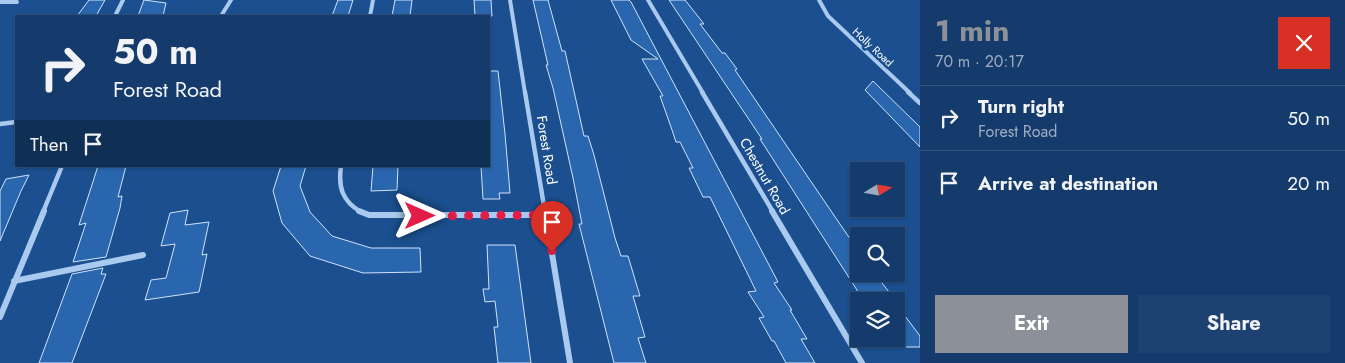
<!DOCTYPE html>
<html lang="en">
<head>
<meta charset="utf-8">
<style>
	:root { --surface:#143b6b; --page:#1d4271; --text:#f1f3f6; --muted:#9dadc1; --line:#33557e; --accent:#8c9099 }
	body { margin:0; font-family:Jost,sans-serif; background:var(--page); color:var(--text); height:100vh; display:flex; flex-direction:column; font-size:19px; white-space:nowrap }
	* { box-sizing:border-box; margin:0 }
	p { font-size:16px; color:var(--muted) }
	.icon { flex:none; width:28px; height:28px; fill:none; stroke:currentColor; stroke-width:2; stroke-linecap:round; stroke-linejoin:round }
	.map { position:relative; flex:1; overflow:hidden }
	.side { display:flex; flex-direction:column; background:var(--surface); width:425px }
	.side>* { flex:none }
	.top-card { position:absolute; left:15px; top:15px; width:475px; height:152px; border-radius:0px; box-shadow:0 1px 4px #0004,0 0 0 1px var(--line); background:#143b6b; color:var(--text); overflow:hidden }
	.needle { width:32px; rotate:79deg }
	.controls { position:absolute; left:850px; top:162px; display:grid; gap:10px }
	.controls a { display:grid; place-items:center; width:55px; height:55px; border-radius:0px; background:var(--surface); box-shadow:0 1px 4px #0004,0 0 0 1px var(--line); font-size:25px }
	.pin { position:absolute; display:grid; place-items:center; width:42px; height:42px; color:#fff; margin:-51px -21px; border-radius:50% 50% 50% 0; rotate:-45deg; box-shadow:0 0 5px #0007 }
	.pin .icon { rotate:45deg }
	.me { position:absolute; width:55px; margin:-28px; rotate:90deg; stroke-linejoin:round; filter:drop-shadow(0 0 4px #0008) }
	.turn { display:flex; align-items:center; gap:18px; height:105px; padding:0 15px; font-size:22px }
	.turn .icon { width:65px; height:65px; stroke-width:2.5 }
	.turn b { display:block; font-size:35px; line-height:42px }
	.then { display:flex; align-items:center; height:48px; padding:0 15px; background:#0003; gap:10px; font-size:19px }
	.round { display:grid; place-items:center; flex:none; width:52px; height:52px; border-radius:0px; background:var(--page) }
	.overview { display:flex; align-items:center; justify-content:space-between; height:85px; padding:0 15px }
	h1 { font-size:30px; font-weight:700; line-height:38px; color:var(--accent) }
	.button { display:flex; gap:10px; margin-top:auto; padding:10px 15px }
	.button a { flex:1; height:58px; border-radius:0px; background:var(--accent); color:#fff; font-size:20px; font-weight:700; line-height:58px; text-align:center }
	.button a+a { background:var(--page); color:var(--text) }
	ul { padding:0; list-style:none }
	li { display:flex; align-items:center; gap:15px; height:65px; padding:0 15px; border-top:1px solid var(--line) }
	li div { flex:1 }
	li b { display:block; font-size:19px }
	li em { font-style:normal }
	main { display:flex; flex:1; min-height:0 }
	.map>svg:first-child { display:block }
	.building { fill:#2a66ad; stroke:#cfe3fa }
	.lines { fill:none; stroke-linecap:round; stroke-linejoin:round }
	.minor-far2 { stroke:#a9c9ee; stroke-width:4 }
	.minor-far1 { stroke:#a9c9ee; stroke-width:4.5 }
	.minor { stroke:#a9c9ee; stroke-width:6 }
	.route { stroke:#e11d48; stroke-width:9; stroke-dasharray:0 16.2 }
	.labels { text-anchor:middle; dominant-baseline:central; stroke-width:5; stroke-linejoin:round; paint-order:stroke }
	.far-street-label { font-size:11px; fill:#fff; stroke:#1b4f8f }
	.street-label { font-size:14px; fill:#fff; stroke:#1b4f8f }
</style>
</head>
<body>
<main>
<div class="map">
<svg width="920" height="363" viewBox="0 0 920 363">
	<rect width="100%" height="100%" fill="#1b4f8f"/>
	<!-- building -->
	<path class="building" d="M89 0H105L96 16H77Z
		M144 0 166 3 163 16H138Z
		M338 0H353L348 16H332Z
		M395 0H412L410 16H392Z
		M474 0H491L492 16H475Z
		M533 0H548L562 51H565L584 136H588L594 155 615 238 621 256H628L640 296H633L645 337 638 338 646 363H614L579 224H582L573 178 553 88 546 65H548Z
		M611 0H629L631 2 778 282 774 283 792 310H790L807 339H801L815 363H786L774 341H772L759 318 764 317 748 292 756 291 710 197H703L689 168H693L680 142H676L671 127 660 96H663L642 59H658L631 40Z
		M669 0H685L704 24H700L722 53H725L737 69 735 70 859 252V274H875L896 301H864L760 139H762Z
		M489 71H498L505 134 510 193H499L500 199H483L481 166H489Z
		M873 81 920 127V147L865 90Z
		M98 166H126L118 197 122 196 120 208 106 257 73 262 86 223 79 225Z
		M281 166H306L300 186 310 212 332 236 371 248H420L421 272 363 273 310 256 282 223 273 191Z
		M373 166H398L397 190 371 191Z
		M29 175 21 191 0 241V191L6 179Z
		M188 210 185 225 209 222 202 255 207 254 199 292 145 300 151 280 166 278 175 244 161 246 170 213Z
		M487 245H515L531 363H498L494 327H498L495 301 485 302 483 289H489Z
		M103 268 101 274H106L72 363H39L72 274Z
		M896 304 920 336V347H896Z"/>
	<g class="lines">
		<!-- minor-far2 -->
		<path class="minor-far2" d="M510 0 525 93
			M648 0 703 93
			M819 0 828 16 910 93
			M0 2H17
			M115 16 123 0
			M221 16 231 0
			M370 16 373 0"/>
		<!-- minor-far1 -->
		<path class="minor-far1" d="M525 92 545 212
			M702 92 773 212
			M908 92 920 103
			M0 124 16 122
			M341 166C338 187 342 201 361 212
			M43 212 62 166"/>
		<!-- minor -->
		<path class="minor" d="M359 211 369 215H546
			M545 211 570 363
			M772 211 862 363
			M14 281 143 255
			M0 317 44 211"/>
	</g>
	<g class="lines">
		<!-- route -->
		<path class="route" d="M420 216 546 215 552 252"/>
	</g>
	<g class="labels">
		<!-- far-street labels -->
		<g class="far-street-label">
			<text transform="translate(873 47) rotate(43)">Holly Road</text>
		</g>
		<!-- street labels -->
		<g class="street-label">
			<text transform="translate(547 150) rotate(81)">Forest Road</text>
			<text transform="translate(765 176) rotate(60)">Chestnut Road</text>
		</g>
	</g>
</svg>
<div class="controls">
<a><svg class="needle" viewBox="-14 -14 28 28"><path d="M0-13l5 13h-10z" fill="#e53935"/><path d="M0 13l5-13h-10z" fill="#9dadc1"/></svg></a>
<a><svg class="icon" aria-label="search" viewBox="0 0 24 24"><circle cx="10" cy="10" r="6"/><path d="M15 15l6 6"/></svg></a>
<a><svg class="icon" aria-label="layers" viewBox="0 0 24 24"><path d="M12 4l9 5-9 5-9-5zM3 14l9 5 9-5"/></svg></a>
</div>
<div class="pin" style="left:552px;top:252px;background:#d93025"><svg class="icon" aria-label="arrive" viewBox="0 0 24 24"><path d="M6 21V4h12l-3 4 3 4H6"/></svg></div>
<svg class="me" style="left:420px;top:216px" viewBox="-20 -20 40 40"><path d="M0-17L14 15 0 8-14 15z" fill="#e11d48" stroke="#fff" stroke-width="4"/></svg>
<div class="top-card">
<div class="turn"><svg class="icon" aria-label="right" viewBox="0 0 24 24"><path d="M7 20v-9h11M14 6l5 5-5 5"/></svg><div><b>50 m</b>Forest Road</div></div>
<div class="then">Then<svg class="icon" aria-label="arrive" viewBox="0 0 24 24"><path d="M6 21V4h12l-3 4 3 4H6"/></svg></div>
</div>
</div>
<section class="side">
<div class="overview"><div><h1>1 min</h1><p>70 m · 20:17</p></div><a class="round" style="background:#d93025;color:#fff"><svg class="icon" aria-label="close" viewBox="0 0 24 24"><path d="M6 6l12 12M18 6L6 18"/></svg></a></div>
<ul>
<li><svg class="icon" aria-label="right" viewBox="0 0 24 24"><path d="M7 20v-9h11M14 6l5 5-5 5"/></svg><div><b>Turn right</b><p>Forest Road</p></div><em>50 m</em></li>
<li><svg class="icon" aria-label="arrive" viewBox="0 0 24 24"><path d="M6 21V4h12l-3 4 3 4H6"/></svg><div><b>Arrive at destination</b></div><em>20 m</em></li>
</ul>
<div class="button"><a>Exit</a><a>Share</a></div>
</section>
</main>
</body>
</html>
